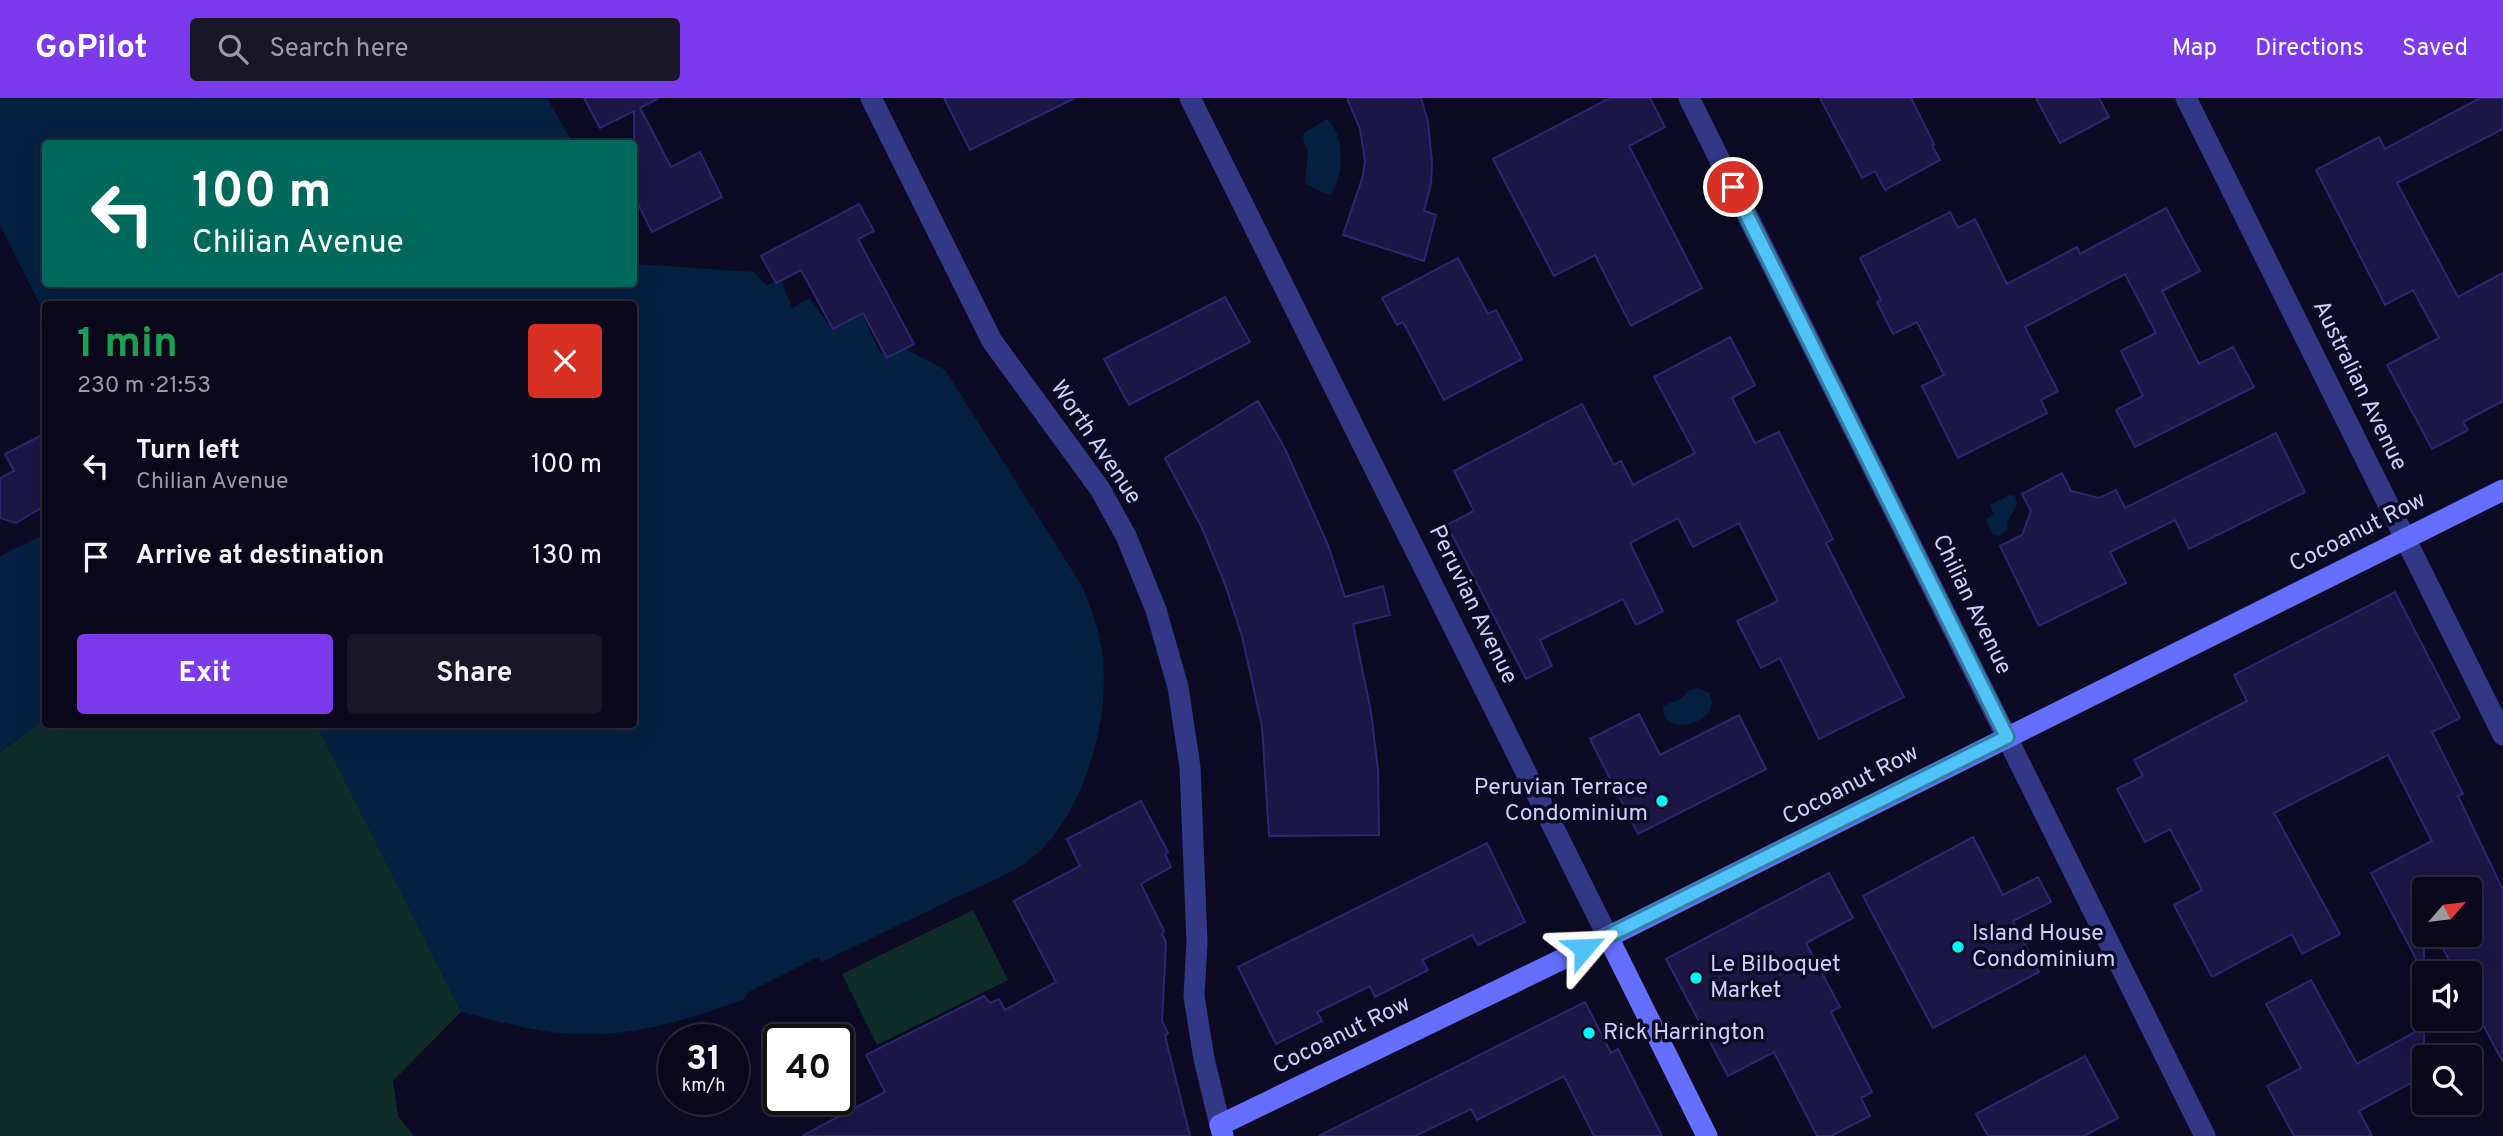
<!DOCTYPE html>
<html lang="en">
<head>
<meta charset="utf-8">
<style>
	:root { --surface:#0a081a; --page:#181627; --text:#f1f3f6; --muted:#999aa2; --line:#2a2939; --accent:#7c3aed }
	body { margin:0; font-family:Overpass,sans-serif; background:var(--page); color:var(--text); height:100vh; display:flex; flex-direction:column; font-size:26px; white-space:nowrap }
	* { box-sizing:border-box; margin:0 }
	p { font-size:23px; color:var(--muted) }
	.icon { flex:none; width:38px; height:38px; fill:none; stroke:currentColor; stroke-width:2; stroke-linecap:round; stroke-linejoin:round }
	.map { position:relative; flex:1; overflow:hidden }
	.drawer { position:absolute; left:42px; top:203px; width:595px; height:427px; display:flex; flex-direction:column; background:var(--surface); border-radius:7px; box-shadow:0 7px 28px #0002,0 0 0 2px var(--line) }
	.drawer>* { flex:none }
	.hud { position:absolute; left:42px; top:42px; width:595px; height:147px; border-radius:7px; box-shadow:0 7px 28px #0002,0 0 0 2px var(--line); background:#00695c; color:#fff; overflow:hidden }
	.needle { width:46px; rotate:62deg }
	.buttons { position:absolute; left:2412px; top:779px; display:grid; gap:14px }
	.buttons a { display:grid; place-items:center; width:70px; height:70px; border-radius:7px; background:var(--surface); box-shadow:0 7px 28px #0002,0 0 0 2px var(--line); font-size:35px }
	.speed { position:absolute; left:658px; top:926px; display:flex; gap:14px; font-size:35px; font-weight:700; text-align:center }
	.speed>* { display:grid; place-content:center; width:91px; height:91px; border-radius:50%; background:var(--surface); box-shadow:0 7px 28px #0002,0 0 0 2px var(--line); line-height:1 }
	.speed small { font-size:18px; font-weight:400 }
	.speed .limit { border:4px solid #111; border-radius:10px; background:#fff; color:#111 }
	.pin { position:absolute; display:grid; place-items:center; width:60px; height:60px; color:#fff; margin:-30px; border:4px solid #fff; border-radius:50%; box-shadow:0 2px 7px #0007 }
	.me { position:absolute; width:77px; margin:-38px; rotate:64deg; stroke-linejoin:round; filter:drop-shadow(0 0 5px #0008) }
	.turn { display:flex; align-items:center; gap:24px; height:147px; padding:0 35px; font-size:32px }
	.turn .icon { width:91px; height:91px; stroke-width:2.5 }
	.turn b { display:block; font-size:49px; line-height:60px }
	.round { display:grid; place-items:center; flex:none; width:74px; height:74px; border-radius:7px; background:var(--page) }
	.summary { display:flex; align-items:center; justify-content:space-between; height:119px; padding:0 35px }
	h1 { font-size:42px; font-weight:700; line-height:52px; color:#1e9e55 }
	.button { display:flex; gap:14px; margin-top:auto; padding:14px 35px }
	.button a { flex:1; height:80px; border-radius:7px; background:var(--accent); color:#fff; font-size:28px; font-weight:700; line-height:80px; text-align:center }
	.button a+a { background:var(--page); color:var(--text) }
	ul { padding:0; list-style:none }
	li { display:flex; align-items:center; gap:21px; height:91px; padding:0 35px }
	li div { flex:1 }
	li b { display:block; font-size:26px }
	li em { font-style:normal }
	header { display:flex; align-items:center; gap:42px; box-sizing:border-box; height:98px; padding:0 35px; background:var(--accent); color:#fff }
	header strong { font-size:33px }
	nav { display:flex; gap:38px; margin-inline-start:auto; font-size:24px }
	.search { width:490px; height:63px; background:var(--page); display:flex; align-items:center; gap:18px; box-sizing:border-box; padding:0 24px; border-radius:7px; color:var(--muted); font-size:26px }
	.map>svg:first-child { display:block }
	.green { fill:#0e2d29 }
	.water { fill:#052142 }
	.building { fill:#1b1645; stroke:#2d2673; stroke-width:2 }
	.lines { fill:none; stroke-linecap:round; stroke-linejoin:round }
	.street { stroke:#323786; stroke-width:21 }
	.secondary { stroke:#646fff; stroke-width:21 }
	.route-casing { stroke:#337fa1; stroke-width:18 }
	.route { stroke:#4fc3f7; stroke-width:12 }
	.poi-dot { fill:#00f7f8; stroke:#0d0b23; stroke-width:2.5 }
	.labels { text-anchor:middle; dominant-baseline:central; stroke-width:7; stroke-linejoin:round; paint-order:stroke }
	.street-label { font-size:23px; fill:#cecdff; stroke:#0d0b23 }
	.poi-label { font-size:23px; fill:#cecdff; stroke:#0d0b23; text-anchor:start }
</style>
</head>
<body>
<header>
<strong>GoPilot</strong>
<div class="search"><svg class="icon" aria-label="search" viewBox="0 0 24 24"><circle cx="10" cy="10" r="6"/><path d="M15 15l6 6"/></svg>Search here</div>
<nav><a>Map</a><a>Directions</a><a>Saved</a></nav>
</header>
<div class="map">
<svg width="2503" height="1038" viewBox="0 0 2503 1038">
	<rect width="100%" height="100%" fill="#0d0b23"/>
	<!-- green -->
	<path class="green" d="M45 622 46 626 317 627 461 914 393 983 398 1018 414 1038H0V654Z
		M973 812 1008 882 877 947 842 876Z"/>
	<!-- water -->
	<path class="water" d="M0 0H547L571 42 567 46H46V186H634V166L754 174 766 187 781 182 792 210 809 200 828 225 860 212 880 255 906 251 945 272 1082 488C1091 510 1099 531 1102 555 1112 622 1081 732 1019 769 1000 781 977 789 957 799 912 821 867 842 822 864L819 858 747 895 744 901C688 922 633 939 572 936 534 934 497 923 461 914L317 627 634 626V206H46L45 216 0 127Z
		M1327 21C1346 38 1344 80 1330 98L1305 85 1308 56 1303 40 1304 35Z
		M2009 397 2015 398 2017 406 2007 425 2008 432 1999 438 1993 437 1986 421 1994 416 1990 407Z
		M45 436V622L0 654V458Z
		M1697 590 1709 595 1712 605C1711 609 1710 613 1707 616 1695 630 1661 633 1663 608L1682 600 1689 592Z"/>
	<!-- building -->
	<path class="building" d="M584 0H659L640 10 671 69 700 54 722 99 652 134 634 98V13L600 30Z
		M944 0H1075L970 52Z
		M1347 0H1421L1428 24 1432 65 1431 85 1424 113 1436 117 1424 163 1343 137 1363 78 1365 63 1360 31Z
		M1610 0H1650L1665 29 1629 48 1702 190 1631 228 1595 157 1554 178 1493 61Z
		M1820 0H1911L1934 46 1932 47 1940 62 1885 92 1875 73 1862 80Z
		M2036 0H2099L2109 19 2060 45Z
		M2480 0H2503V31L2397 85 2458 199 2503 175V303L2463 324 2468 332 2432 351 2387 267 2439 240 2413 192 2385 207 2316 72 2379 39 2385 51Z
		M859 106 874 133 858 141 914 246 887 260 863 215 833 231 801 172 776 185 761 158Z
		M2166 110 2200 173 2162 193 2199 266 2233 249 2254 289 2135 349 2116 312 2143 298 2121 253 2156 235 2125 176 2025 229 2058 293 2041 302 2047 315 1958 360 1922 288 1944 277 1917 224 1893 236 1877 204 1881 202 1860 160 1950 114 1958 130 1975 121 2007 186 2077 149 2080 156Z
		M1458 160 1488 216 1496 212 1522 261 1444 302 1403 224 1397 227 1382 200Z
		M1225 199 1250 244 1129 307 1104 261Z
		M1730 239 1755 287 1732 300 1755 345 1779 334 1833 441 1826 445 1904 599 1819 641 1780 560 1761 570 1737 523 1778 503 1739 425 1693 449 1678 420 1630 445 1663 513 1636 527 1623 501 1540 542 1552 568 1526 581 1447 427 1474 413 1454 373 1582 306 1614 367 1621 363 1633 387 1695 355 1654 279Z
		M1258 303 1285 351 1328 447 1345 499 1383 488 1390 517 1353 526 1371 614 1378 672 1379 737 1269 738 1262 628 1242 538 1225 486 1202 430 1165 360Z
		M46 335V407L16 425 0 420V380L14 373 5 356Z
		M2276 335 2305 394 2189 451 2175 422 2110 454 2126 485 2039 528 2000 448 2022 437 2031 413 2022 396 2062 375 2071 393 2099 400 2116 392 2125 410Z
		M2395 494 2460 620 2432 634 2463 696 2458 698 2503 792V964L2469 901V875H2456L2435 836H2469V791H2424V876L2371 775 2432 743 2388 657 2274 715 2340 836 2302 856 2292 836 2212 879 2174 807 2202 792 2170 731 2145 744 2117 691 2143 678 2134 662 2247 603 2234 577Z
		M1639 616 1660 657 1739 617 1766 671 1638 736 1590 641Z
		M1141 703 1168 754 1165 756 1171 769 1141 786 1164 833 1162 836 1166 844 1162 923 1168 935 1165 938 1190 1038H802L885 994 866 957 984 898 990 905 999 901 1005 912 1056 884 1014 803 1080 768 1067 741Z
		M1973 739 2003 797 2038 779 2051 804 2013 823 2039 874 1933 930 1863 798Z
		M1487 745 1525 824 1478 847 1472 837 1422 862 1428 872 1375 899 1370 888 1317 914 1322 923 1276 946 1238 869Z
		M1829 775 1853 820 1806 845 1840 909 1831 914 1872 994 1861 1000 1870 1018 1831 1038H1817L1774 954 1728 978 1666 861Z
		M2311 882 2357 966 2424 929V978L2359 1013 2372 1038H2294L2267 988 2301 970 2266 906Z
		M1585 904 1611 955 1618 951 1662 1038H1594L1564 978 1477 1022 1471 1011 1415 1038H1319Z
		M2085 958 2118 1020 2084 1038H1988L1976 1016Z"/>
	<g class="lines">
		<!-- street -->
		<path class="street" d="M871 0 992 243 1100 391 1126 438 1156 512 1178 589 1190 669 1197 844 1194 898 1204 961 1220 1027
			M1190 0 1608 839
			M1689 0 2205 1038
			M2186 0 2503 637"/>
		<!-- secondary -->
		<path class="secondary" d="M1608 839 1707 1038
			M1223 1038 1220 1027 1608 839 2503 392"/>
	</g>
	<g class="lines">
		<defs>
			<path id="route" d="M1584 850 2007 639 1733 89"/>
		</defs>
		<!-- route casing -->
		<use href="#route" class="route-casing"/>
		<!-- route -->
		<use href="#route" class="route"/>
	</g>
	<!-- markers -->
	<g class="poi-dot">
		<circle cx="1662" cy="703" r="7"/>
		<circle cx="1958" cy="849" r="7"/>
		<circle cx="1696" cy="880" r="7"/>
		<circle cx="1589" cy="935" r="7"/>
	</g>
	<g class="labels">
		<!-- street labels -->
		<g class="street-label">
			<text transform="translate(2359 288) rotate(64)">Australian Avenue</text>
			<text transform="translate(1095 345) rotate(56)">Worth Avenue</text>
			<text transform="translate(2358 435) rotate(-27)">Cocoanut Row</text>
			<text transform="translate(1472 507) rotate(64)">Peruvian Avenue</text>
			<text transform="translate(1971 507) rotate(64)">Chilian Avenue</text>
			<text transform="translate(1851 688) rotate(-27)">Cocoanut Row</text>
			<text transform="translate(1342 938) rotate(-26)">Cocoanut Row</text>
		</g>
		<!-- poi labels -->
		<g class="poi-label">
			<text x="1648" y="690" text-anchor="end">Peruvian Terrace<tspan x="1648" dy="26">Condominium</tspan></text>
			<text x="1972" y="836">Island House<tspan x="1972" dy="26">Condominium</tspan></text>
			<text x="1710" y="867">Le Bilboquet<tspan x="1710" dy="26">Market</tspan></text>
			<text x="1603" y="935">Rick Harrington</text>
		</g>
	</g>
</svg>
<div class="buttons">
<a><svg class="needle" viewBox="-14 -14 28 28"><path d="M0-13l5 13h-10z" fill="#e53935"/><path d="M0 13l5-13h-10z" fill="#999aa2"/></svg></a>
<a><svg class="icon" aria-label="sound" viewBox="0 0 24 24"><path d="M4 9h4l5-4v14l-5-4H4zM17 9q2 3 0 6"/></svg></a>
<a><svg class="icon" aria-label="search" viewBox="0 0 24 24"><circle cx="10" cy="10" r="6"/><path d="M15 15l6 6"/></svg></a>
</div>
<div class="speed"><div>31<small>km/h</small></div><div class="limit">40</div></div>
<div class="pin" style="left:1733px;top:89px;background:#d93025"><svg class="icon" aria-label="arrive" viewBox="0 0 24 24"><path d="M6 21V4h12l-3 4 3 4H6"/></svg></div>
<svg class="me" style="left:1584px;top:850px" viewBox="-20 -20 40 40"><path d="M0-17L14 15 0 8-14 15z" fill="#4fc3f7" stroke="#fff" stroke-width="4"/></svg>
<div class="hud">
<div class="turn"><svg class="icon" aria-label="left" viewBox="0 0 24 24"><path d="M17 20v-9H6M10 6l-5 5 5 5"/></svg><div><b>100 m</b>Chilian Avenue</div></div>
</div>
<section class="drawer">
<div class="summary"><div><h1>1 min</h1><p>230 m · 21:53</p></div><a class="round" style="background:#d93025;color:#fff"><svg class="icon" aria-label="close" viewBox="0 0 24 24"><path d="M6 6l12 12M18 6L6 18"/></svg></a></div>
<ul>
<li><svg class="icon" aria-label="left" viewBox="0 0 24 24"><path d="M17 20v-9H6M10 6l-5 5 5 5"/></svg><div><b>Turn left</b><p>Chilian Avenue</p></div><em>100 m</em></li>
<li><svg class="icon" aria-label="arrive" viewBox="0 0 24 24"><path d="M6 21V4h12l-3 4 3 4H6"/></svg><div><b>Arrive at destination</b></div><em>130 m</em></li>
</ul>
<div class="button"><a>Exit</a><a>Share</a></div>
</section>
</div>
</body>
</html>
